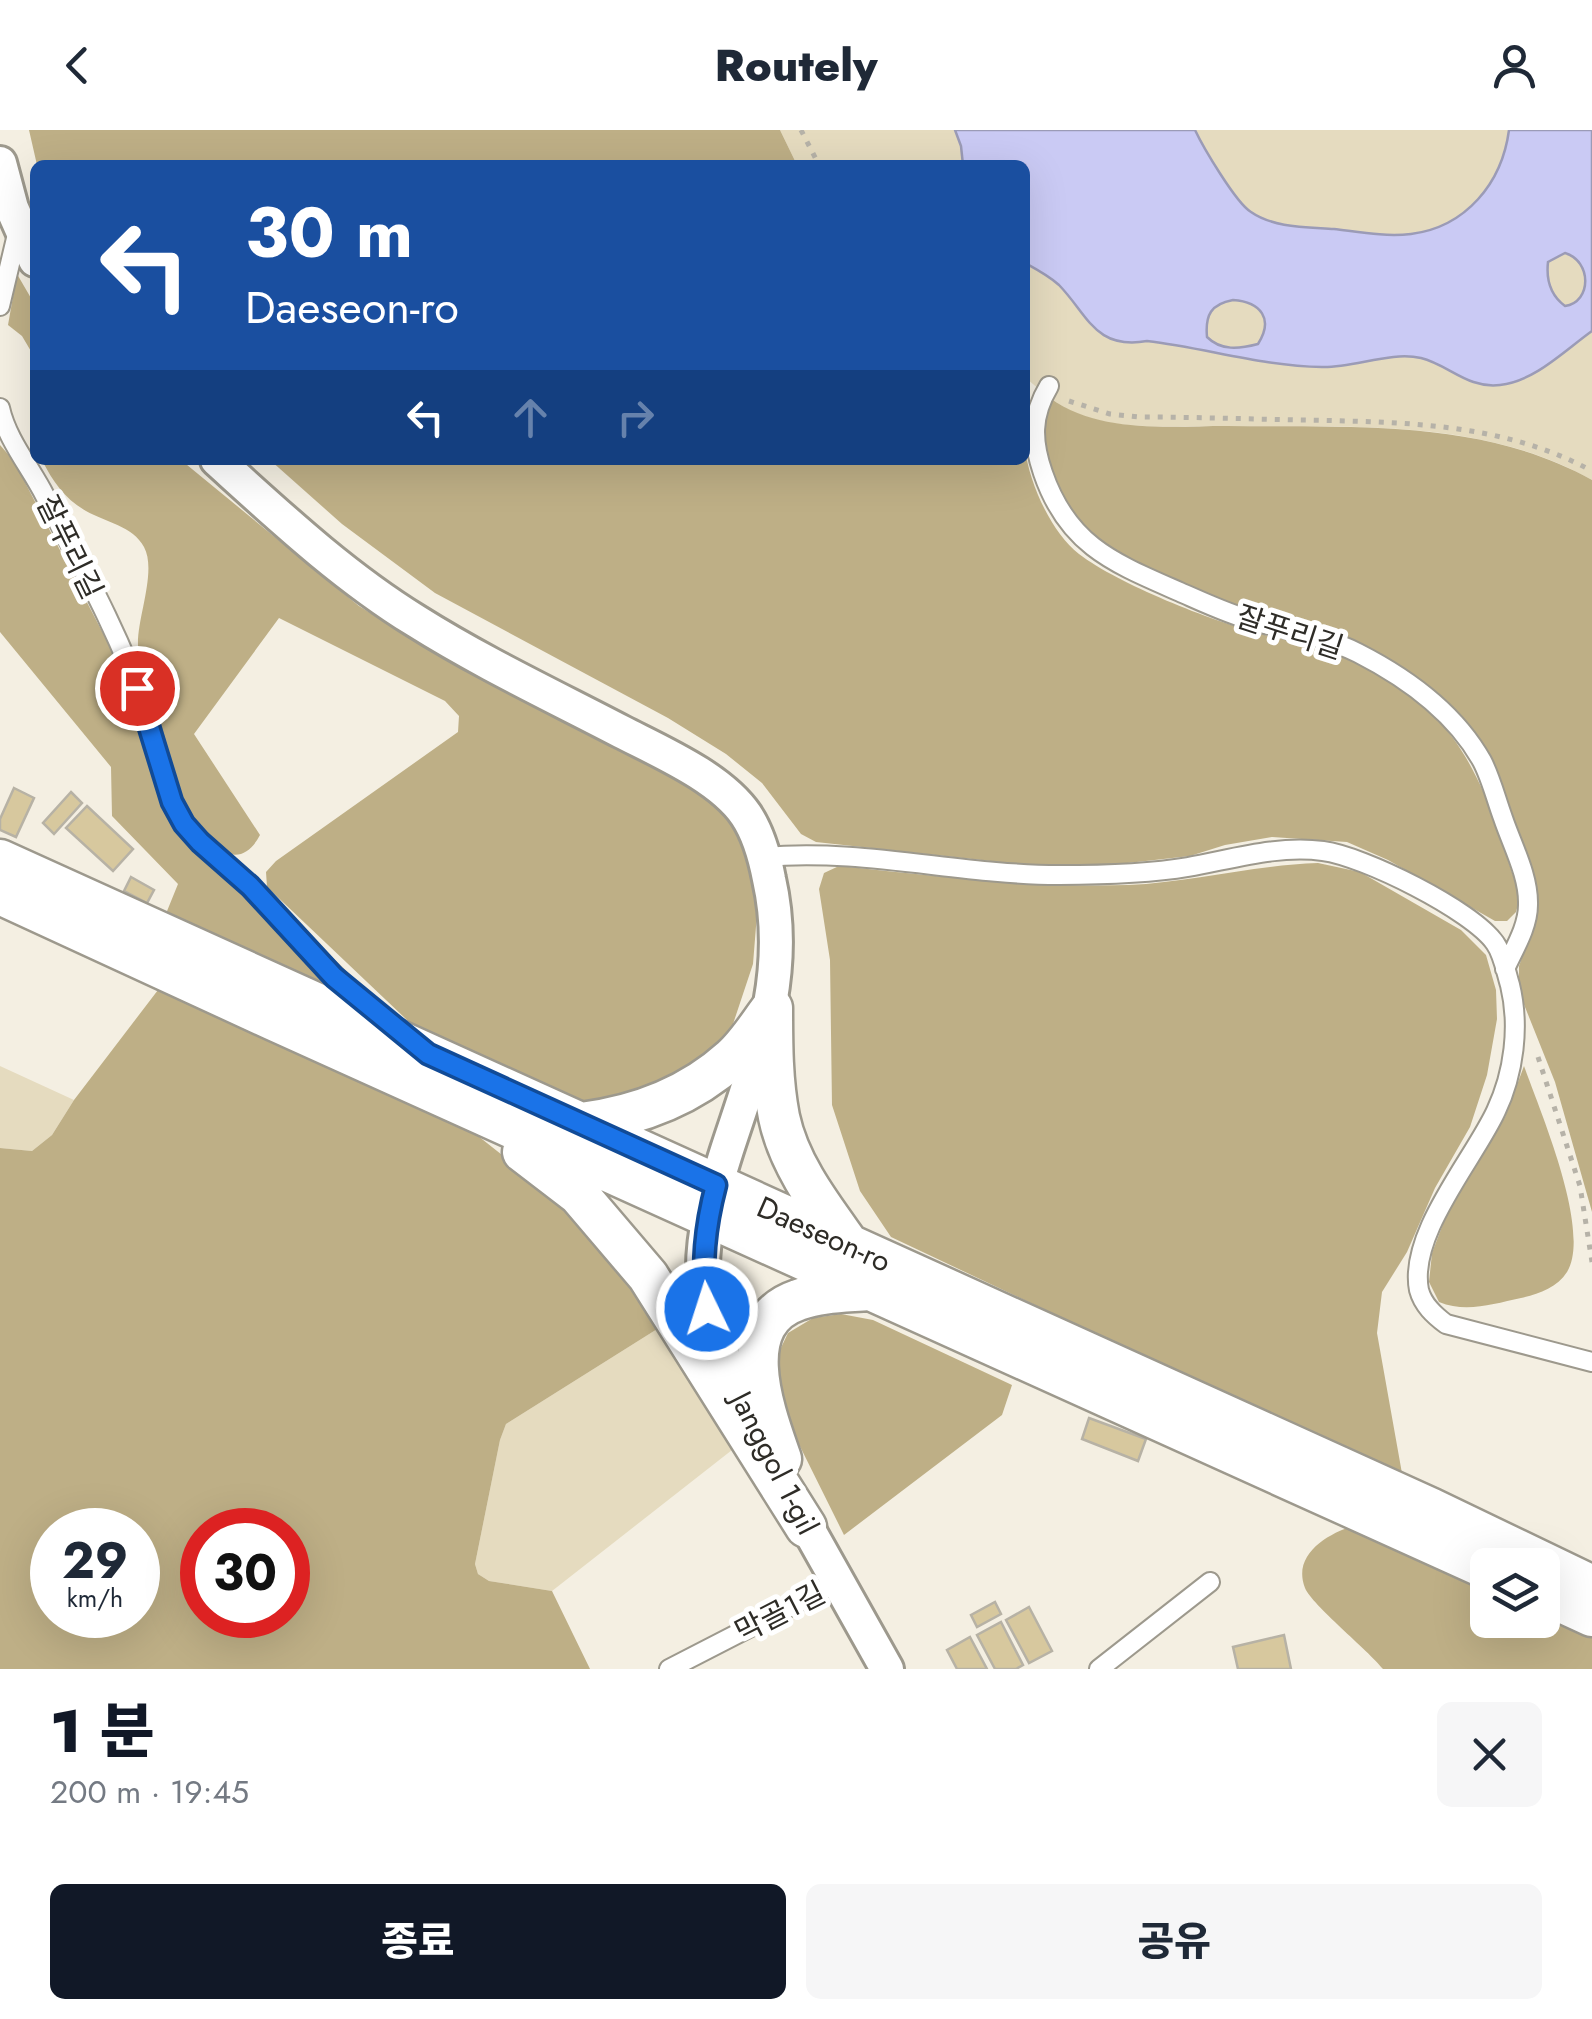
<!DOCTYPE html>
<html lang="ko">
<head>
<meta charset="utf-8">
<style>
	:root { --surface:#fff; --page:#f6f6f7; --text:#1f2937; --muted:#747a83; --accent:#111827 }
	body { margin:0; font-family:Jost,"Noto Sans KR",sans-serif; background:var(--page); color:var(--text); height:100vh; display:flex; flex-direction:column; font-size:38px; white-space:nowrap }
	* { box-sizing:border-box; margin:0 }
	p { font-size:32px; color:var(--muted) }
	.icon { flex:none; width:55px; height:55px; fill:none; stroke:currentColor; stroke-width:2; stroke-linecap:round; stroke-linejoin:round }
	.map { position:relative; height:1539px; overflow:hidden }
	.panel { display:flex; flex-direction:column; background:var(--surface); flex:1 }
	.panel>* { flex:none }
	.hud { position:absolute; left:30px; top:30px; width:1000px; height:305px; border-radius:15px; box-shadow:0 10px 40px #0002; background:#1a4fa0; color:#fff; overflow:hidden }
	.fabs { position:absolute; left:1470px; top:1418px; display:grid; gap:20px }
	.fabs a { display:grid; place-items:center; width:90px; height:90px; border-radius:15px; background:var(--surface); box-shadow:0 10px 40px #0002; font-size:50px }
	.speed { position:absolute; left:30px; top:1378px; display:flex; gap:20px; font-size:50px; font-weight:700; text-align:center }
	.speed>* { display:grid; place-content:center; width:130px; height:130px; border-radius:50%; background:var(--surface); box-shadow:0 10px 40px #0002; line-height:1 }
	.speed small { font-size:25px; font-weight:400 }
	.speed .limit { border:15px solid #d22; background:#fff; color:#111 }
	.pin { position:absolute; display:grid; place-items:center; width:85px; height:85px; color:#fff; margin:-42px; border:5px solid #fff; border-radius:50%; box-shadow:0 2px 10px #0007 }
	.me { position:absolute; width:110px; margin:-55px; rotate:356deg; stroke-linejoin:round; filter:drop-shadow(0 0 8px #0008) }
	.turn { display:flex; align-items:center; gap:35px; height:210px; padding:0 50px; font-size:45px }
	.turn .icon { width:130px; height:130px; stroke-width:2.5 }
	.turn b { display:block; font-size:70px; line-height:85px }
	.lanes { display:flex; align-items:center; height:95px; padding:0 50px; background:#0003; justify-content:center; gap:50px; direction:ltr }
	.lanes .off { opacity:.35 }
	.round { display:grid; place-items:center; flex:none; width:105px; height:105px; border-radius:15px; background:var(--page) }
	.overview { display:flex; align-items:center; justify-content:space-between; height:170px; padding:0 50px }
	h1 { font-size:60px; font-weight:800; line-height:75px; color:var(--accent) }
	.action { display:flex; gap:20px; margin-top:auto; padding:20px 50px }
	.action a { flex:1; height:115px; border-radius:15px; background:var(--accent); color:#fff; font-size:40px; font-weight:800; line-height:115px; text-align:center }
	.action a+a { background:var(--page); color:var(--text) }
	header { display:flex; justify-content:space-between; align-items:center; height:130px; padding:0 50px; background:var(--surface); font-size:45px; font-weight:800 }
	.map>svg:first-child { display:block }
	.green { fill:#e5dbbf }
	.forest { fill:#beaf86; fill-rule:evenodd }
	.water { fill:#cacaf4; stroke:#9b9bb6; stroke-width:2.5; fill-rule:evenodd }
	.building { fill:#d7c89e; stroke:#b7b2a5; stroke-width:2.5 }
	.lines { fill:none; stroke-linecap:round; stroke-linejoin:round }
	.service-casing { stroke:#9d998d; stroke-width:22 }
	.minor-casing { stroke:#9d998d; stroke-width:38 }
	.tertiary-casing { stroke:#9d998d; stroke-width:45 }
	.path { stroke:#b6b2a8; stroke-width:5; stroke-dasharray:5 8; stroke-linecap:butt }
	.service { stroke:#fff; stroke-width:18 }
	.minor { stroke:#fff; stroke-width:32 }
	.tertiary { stroke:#fff; stroke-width:40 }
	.route-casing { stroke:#114b97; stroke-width:25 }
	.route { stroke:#1a73e8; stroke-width:18 }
	.labels { text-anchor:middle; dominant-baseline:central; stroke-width:10; stroke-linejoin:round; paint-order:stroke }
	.street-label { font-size:30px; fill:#2e2c27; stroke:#fff }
</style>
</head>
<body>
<header><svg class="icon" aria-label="back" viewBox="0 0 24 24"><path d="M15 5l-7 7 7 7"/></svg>Routely<svg class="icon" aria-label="person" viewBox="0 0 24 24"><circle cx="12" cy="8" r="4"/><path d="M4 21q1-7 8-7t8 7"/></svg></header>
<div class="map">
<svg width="1592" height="1539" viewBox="0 0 1592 1539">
	<rect width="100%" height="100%" fill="#f4efe2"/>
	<!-- green -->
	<path class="green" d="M780 0H1592V350C1478 285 1337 298 1210 296 1168 296 1122 300 1081 285 1060 278 1042 262 1025 247V35H797Z
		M0 936 74 970 52 1005 32 1021 0 1018Z
		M662 1196 732 1320 552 1461 489 1451 478 1444 475 1434 500 1310 506 1294Z"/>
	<!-- forest -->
	<path class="forest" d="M29 0H780L797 35H37Z
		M17 144 35 175V228L22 206 8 195Z
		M1050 268C1100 304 1168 296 1227 296 1349 298 1482 288 1592 350V1082L1555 952 1519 862V836L1538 783 1537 759 1491 626 1474 601 1442 569 1359 515 1317 497 1224 471 1106 420 1084 400 1060 368 1050 344 1041 308 1042 285Z
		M0 315 14 331 123 542 169 685 189 714 258 778 354 878 163 791 178 754 112 686 111 637 0 502Z
		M1025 318C1029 353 1051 402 1079 424 1118 454 1212 491 1261 504 1291 512 1319 517 1348 529 1377 541 1409 562 1431 583 1481 631 1499 703 1520 767L1516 782 1507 791H1495L1388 730 1347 712 1272 707 1225 715 1190 726 1110 735 1036 736 816 712 801 704 762 653 726 624 668 588 435 463 342 394 270 330H1025Z
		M42 330H181L359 476 438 525 708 665 739 703 751 741 757 784 753 834 731 900 702 934 676 957 580 973 426 908 267 757 266 742 276 731 458 602 459 586 445 571 279 488 194 604 260 705C250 724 236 731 217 718 208 712 197 701 191 691 171 660 139 553 138 515 137 488 157 441 144 417 133 396 105 392 86 381 65 369 53 352 42 330Z
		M1318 733 1360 742 1461 800 1486 825 1496 860 1497 889 1487 945 1470 997 1435 1058 1407 1122 1382 1162 1377 1203 1403 1349 891 1107 860 1061 832 975 830 830 819 759 824 743 839 736C935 746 1032 758 1128 755 1192 752 1254 735 1318 733Z
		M158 860 468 998 588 1093 662 1196 506 1294 500 1310 475 1434 478 1444 489 1451 552 1461 590 1539H0V1018L32 1021 52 1005 74 970ZM52 1400H138V1485H52ZM202 1400H288V1485H202Z
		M1524 936C1540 981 1592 1101 1567 1142 1557 1158 1538 1164 1521 1168 1493 1174 1466 1183 1439 1172L1429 1152 1432 1123 1451 1073 1505 987Z
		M841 1184 873 1190 1012 1255 1002 1285 844 1405 775 1266 778 1224 788 1203 813 1188Z
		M1353 1396 1487 1456 1488 1490H1542L1543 1480 1592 1502V1539H1383C1368 1520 1312 1475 1305 1458 1292 1425 1327 1404 1353 1396Z"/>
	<!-- water -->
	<path class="water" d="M955 0H1195C1203 17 1236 73 1251 82 1274 98 1307 97 1334 99 1359 102 1385 107 1411 104 1466 97 1502 53 1509 0H1592V201C1564 221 1535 251 1500 255 1468 259 1449 235 1421 228 1390 221 1354 238 1322 237 1262 236 1206 218 1147 211 1095 220 1088 185 1059 155 1049 146 1036 139 1025 133V35H963L961 16ZM1565 123C1592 131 1592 172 1565 176 1550 165 1546 150 1548 132ZM1233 170C1261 172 1274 189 1258 214 1239 219 1221 221 1207 207 1205 185 1211 174 1233 170Z"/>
	<!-- building -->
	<path class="building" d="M14 658 34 668 16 707 0 700V689Z
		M71 662 82 673 54 704 43 693Z
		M87 676 133 719 113 741 66 698Z
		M131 747 154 760 147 773 124 761Z
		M1089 1288 1146 1309 1138 1331 1082 1309Z
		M995 1472 1001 1484 977 1497 971 1485Z
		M1029 1477 1052 1521 1029 1533 1006 1490Z
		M1001 1492 1023 1535 1016 1539H995L977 1505Z
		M1284 1505 1291 1539H1238L1233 1517Z
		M970 1507 987 1539H957L947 1520Z"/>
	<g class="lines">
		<defs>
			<path id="service" d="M0 176 18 100
				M1049 256C1031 286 1032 311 1043 343 1068 416 1114 433 1180 462 1205 473 1230 485 1257 492 1292 501 1326 507 1358 523 1407 548 1455 583 1482 631 1491 648 1496 669 1503 688 1512 715 1529 746 1528 775 1528 797 1514 819 1505 839
				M0 278C7 310 31 338 45 366 81 435 121 507 146 581 159 619 162 663 186 696 205 721 232 737 253 759 297 805 332 847 383 888
				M764 727C863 718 960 745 1059 745 1101 745 1147 744 1188 737 1233 729 1277 715 1323 721 1363 726 1472 780 1495 813 1503 824 1506 842 1510 855 1520 896 1514 943 1496 981 1474 1029 1408 1104 1419 1160 1423 1175 1434 1185 1446 1194L1592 1232
				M669 1539 838 1452
				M1099 1539 1210 1452"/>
			<path id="minor" d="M0 33 12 78 35 130
				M217 330C280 387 343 446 416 491 481 532 553 566 622 602 661 622 721 648 746 685 758 703 765 728 769 749 791 846 757 928 727 1020 714 1061 702 1101 703 1145 703 1188 723 1228 742 1266
				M796 1377 887 1539"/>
			<path id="tertiary" d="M0 730 1432 1379 1592 1456
				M0 764C494 993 991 1215 1488 1439
				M772 878C772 914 772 951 779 987 789 1035 821 1076 849 1115
				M581 993C636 986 690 966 732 928 747 915 759 895 772 878
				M523 1022 579 1065 648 1146 806 1397
				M781 1329C765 1283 730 1193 798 1170 820 1162 845 1162 868 1160
				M1542 1463 1592 1486"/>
		</defs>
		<!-- service casing -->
		<use href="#service" class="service-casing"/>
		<!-- minor casing -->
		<use href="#minor" class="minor-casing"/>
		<!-- tertiary casing -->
		<use href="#tertiary" class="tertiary-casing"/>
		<!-- path -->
		<path class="path" d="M801 0 819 35
			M1069 271 1110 284 1140 287C1193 287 1247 289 1301 290 1400 292 1502 292 1592 341
			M1538 927 1580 1056 1592 1132"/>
		<!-- service -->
		<use href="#service" class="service"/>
		<!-- minor -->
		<use href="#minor" class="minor"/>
		<!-- tertiary -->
		<use href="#tertiary" class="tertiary"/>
	</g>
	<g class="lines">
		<defs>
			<path id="route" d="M137 558 172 672 184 694 200 712 250 756 334 847 428 924 716 1055C705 1097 701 1135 707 1179"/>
		</defs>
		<!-- route casing -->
		<use href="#route" class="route-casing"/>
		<!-- route -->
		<use href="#route" class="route"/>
	</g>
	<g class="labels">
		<!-- street labels -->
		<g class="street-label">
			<text transform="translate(70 417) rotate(64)">잘푸리길</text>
			<text transform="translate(1290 502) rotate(18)">잘푸리길</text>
			<text transform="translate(824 1104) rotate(24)">Daeseon-ro</text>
			<text transform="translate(775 1333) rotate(63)">Janggol 1-gil</text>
			<text transform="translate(780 1482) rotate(-27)">막골1길</text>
		</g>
	</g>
</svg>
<div class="fabs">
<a><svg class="icon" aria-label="layers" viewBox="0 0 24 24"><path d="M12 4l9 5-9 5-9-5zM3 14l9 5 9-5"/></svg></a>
</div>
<div class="speed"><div>29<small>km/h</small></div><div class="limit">30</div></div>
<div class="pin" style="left:137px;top:558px;background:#d93025"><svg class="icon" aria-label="arrive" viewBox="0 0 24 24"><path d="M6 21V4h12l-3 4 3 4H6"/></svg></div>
<svg class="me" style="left:707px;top:1179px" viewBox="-20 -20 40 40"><circle r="17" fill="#1a73e8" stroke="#fff" stroke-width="3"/><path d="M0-11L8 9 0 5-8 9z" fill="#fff"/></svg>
<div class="hud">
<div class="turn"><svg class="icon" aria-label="left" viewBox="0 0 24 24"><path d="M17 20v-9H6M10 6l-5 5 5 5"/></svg><div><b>30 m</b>Daeseon-ro</div></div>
<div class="lanes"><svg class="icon" aria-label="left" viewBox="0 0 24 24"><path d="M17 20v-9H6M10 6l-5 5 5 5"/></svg><svg class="icon off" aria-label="ahead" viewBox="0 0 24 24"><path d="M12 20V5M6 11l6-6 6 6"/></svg><svg class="icon off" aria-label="right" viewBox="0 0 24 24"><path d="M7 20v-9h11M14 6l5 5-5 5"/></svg></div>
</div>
</div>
<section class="panel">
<div class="overview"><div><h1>1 분</h1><p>200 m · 19:45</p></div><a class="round"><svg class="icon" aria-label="close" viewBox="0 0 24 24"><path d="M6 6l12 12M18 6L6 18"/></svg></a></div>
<div class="action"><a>종료</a><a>공유</a></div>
</section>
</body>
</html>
